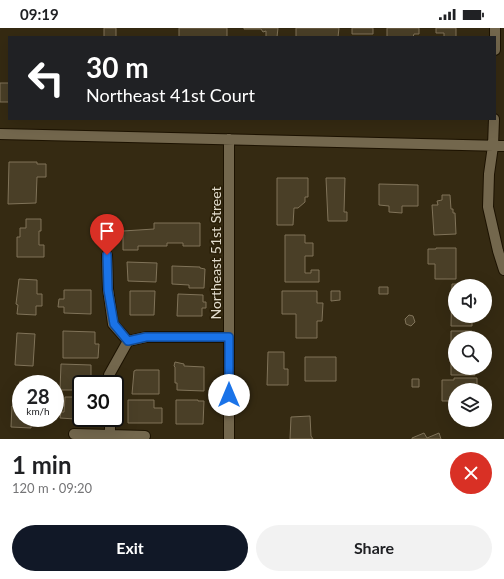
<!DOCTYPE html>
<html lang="en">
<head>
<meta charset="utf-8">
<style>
	:root { --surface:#fff; --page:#f2f2f2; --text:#202124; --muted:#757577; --accent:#111827 }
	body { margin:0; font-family:Lato,sans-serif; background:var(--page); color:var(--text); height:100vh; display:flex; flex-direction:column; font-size:15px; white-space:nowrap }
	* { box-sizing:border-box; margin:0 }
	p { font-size:13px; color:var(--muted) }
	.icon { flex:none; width:22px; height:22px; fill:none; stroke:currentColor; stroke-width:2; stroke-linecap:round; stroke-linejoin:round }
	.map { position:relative; height:411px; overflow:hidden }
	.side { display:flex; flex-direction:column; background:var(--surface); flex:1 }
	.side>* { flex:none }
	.top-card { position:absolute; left:8px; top:8px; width:488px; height:84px; border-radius:0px; box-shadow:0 4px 16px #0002; background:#202124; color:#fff; overflow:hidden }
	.fabs { position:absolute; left:448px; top:251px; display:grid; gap:8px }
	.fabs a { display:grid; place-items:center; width:44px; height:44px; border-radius:50%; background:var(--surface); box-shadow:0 4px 16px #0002; font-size:20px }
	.speed { position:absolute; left:12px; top:347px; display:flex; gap:8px; font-size:20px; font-weight:700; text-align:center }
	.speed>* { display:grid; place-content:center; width:52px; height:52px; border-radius:50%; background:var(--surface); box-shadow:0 4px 16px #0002; line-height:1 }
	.speed small { font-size:10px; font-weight:400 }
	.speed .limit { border:2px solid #111; border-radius:6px; background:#fff; color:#111 }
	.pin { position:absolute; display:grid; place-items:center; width:34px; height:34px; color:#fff; margin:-41px -17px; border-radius:50% 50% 50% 0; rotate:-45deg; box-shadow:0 0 4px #0007 }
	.pin .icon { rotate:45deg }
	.me { position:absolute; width:44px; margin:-22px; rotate:0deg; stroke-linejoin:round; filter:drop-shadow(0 0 3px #0008) }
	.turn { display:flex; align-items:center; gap:14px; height:84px; padding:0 12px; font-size:18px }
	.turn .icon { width:52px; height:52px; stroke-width:2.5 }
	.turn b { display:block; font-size:28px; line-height:34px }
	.round { display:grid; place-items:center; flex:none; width:42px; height:42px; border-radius:21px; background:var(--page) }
	.headline { display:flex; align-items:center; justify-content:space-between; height:68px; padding:0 12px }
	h1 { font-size:24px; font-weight:700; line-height:30px }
	.cta { display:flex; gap:8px; margin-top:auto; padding:8px 12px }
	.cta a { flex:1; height:46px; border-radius:24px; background:var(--accent); color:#fff; font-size:16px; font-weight:700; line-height:46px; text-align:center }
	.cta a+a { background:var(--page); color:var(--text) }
	.status { display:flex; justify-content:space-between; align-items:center; height:28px; padding:0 20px; background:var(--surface); direction:ltr }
	.status svg { height:11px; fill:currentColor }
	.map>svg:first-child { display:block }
	.building { fill:#4a3f27; stroke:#807359 }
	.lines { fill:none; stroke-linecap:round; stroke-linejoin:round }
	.minor-casing { stroke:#1c1200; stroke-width:12 }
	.minor { stroke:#73674d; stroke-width:10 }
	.route-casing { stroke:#114b97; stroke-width:10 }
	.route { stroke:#1a73e8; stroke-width:7 }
	.labels { text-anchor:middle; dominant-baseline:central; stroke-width:3.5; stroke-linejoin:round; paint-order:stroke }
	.street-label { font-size:14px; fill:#e2dccd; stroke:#2b2008 }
</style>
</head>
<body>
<div class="status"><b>09:19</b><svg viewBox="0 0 49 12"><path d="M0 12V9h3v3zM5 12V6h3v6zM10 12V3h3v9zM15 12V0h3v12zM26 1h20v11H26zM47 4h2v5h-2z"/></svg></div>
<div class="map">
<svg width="504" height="411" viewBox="0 0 504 411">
	<rect width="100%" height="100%" fill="#352a12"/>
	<!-- building -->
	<path class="building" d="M104 0H116V9H104Z
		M179 0H227V9H179Z
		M244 0H278L277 9H266V3L263 4 261 1H244Z
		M296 0H339L338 9H296Z
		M352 0H373V6H352Z
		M387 0H419V6H414L413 9H387Z
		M436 0H456V9H444V5H436Z
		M0 55H9V74H0Z
		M9 134H37V136H46V149H37L36 175 8 176Z
		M277 150H308V169H305V174L298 180H294L293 197H277Z
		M326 150H345L344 184H347V193H328Z
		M379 156 418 157V178H402V185L389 184V178L379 177Z
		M442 167H450L451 181H453V185H455L456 206 434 207 432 177H438L437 173 442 172Z
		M26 191H41V203H39V217H44V229H17V209H20V200H26Z
		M154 195H200V218H183V215H167V218H138V222H123V203L154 201Z
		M285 207H305V215H313V228H305V245H311V242H319V254H285Z
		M436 220H456V251H435V236H428V221H436Z
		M127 234 157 235 156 254 128 253Z
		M172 238 200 239V240L205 241 204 260H189V257L172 256Z
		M19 251 37 252V266H42V278H36V287L17 286 18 277 16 276Z
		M452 256H470V258H455V288H472V298H451Z
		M379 259H388V266H379Z
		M64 262H91V286L64 285V279H58L59 271H64Z
		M130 263H155L154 287H130Z
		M282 263H317V275H323L322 293H317V310H296V286H282Z
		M331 263H340V272L331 273Z
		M178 266 203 267V274H206V280H202V288H177Z
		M409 287 413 288 415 294 411 298 406 296 405 291Z
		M63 303 95 304V316H99L98 330H63Z
		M451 303H472V310H455V340H475V347H451Z
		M17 305 35 306 33 338 15 337Z
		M268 324H284V341H288V357H267Z
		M305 329H336V353H305Z
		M175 334 184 336V338L204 339V363L177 362V355H175V339L174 338Z
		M61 336 91 337V351H84L85 356H81V362H60Z
		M136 342H159V366H132L134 343Z
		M454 350H477V362H455V392H474H454V373H442V352H454Z
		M412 351H419V359H412Z
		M20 353 40 354V356H21V390H32L31 400 11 399 12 378H18Z
		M65 369H81V390H90V392L60 390 61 384H64Z
		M128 372H154V380H162V395H128Z
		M176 372H198V373H204L203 396H176Z
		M310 388 311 408 313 411H290L291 389Z
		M424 405 427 410 439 405 441 411H412V410Z"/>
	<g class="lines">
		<defs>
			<path id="minor" d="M495 22V0
				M494 91 493 118 489 146 488 179 498 223 504 242
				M0 106 504 118
				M107 227 108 261 113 296 128 313
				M128 313 146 309H229
				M109 356V347L128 313
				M110 390V407
				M74 406 145 408
				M229 411V111"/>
		</defs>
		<!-- minor casing -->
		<use href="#minor" class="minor-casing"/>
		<!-- minor -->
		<use href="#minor" class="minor"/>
	</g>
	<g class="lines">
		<defs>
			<path id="route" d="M107 227 108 262 114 296 128 313 146 309H229V367"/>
		</defs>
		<!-- route casing -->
		<use href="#route" class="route-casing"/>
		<!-- route -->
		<use href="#route" class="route"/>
	</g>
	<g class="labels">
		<!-- street labels -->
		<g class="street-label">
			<text transform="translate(215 225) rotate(-90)">Northeast 51st Street</text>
		</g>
	</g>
</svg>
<div class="fabs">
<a><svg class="icon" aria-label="sound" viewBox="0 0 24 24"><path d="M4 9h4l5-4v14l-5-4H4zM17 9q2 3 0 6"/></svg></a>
<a><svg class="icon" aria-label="search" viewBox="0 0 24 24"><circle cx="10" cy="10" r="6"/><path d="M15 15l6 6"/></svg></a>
<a><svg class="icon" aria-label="layers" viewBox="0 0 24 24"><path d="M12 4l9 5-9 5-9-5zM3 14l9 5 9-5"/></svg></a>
</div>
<div class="speed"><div>28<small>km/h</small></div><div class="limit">30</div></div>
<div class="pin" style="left:107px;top:227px;background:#d93025"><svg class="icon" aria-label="arrive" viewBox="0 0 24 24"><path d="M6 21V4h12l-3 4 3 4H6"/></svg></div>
<svg class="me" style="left:229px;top:367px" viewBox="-20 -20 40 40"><circle r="19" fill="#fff"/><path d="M0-13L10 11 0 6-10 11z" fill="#1a73e8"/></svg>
<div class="top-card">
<div class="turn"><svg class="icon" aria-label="left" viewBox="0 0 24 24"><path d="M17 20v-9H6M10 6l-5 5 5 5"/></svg><div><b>30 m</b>Northeast 41st Court</div></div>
</div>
</div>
<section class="side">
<div class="headline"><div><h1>1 min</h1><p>120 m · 09:20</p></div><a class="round" style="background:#d93025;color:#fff"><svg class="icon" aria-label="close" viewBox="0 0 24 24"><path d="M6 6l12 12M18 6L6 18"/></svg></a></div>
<div class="cta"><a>Exit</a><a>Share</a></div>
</section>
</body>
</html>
